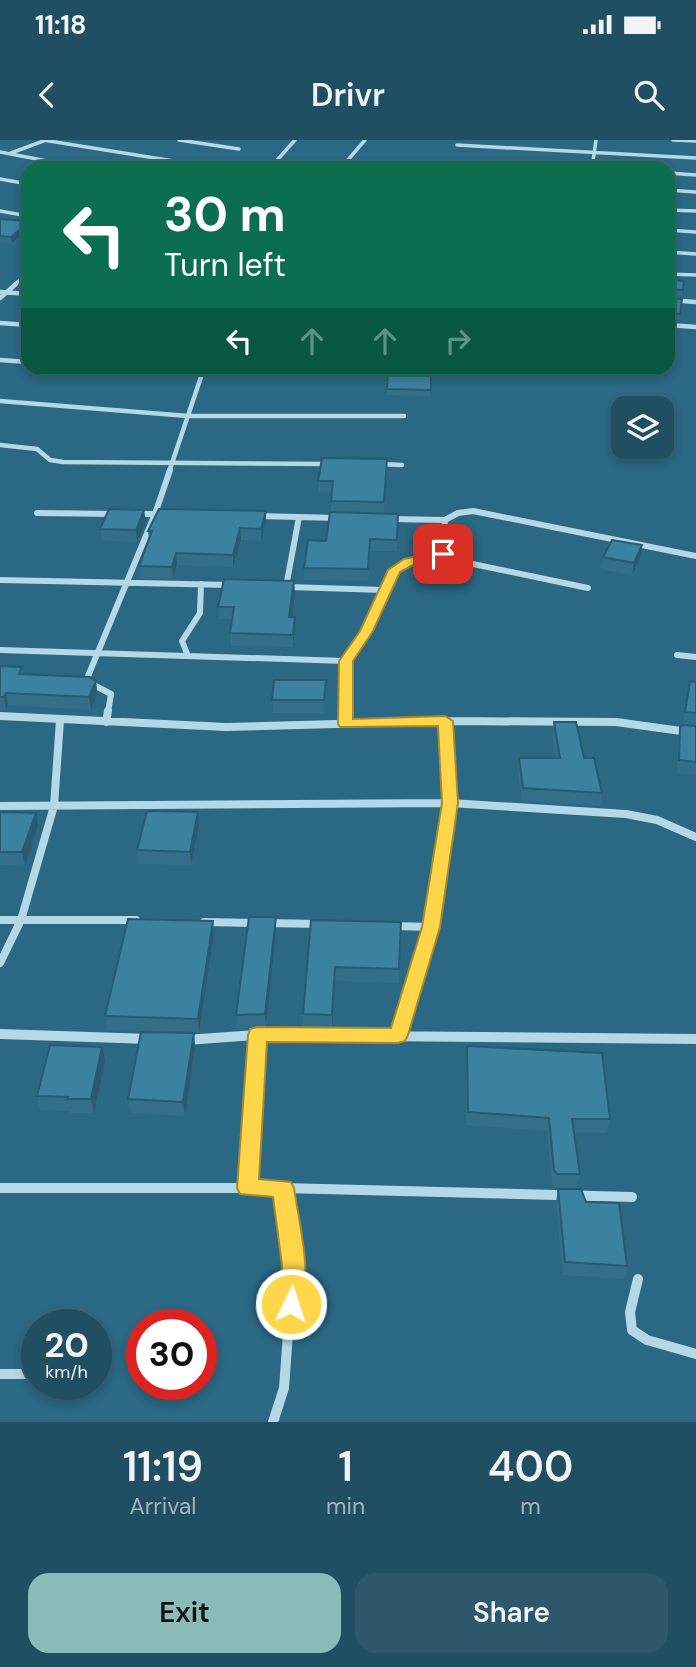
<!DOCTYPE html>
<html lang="en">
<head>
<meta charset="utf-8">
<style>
	:root { --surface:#204e63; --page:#2d586c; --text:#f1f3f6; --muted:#a2b4be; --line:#3d6578; --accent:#8bbbb9 }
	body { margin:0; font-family:"DM Sans",sans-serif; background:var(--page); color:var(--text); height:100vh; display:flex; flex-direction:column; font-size:26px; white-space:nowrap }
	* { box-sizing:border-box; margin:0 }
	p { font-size:23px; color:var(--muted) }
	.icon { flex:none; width:38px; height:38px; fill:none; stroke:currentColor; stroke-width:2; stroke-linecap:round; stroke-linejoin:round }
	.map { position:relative; height:1282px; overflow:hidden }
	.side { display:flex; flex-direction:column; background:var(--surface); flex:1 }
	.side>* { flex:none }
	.guide { position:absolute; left:21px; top:21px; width:654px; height:214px; border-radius:21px; box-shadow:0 4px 10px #0003,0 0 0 2px var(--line); background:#0b6e4f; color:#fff; overflow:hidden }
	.controls { position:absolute; left:611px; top:256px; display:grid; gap:14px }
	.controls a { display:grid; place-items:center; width:63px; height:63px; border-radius:14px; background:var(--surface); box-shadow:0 4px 10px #0003,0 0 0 2px var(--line); font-size:35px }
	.speed { position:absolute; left:21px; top:1169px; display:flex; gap:14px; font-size:35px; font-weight:700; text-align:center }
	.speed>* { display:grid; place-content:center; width:91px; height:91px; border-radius:50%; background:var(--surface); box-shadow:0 4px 10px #0003,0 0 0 2px var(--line); line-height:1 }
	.speed small { font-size:18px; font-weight:400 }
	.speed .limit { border:10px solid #d22; background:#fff; color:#111 }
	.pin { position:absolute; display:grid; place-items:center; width:60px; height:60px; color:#fff; margin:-30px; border-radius:14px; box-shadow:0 4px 10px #0006 }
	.me { position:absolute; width:77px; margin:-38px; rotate:4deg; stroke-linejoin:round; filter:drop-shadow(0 0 5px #0008) }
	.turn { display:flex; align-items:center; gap:24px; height:147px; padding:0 28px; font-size:32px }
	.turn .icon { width:91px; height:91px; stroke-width:2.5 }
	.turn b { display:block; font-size:49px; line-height:60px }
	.lanes { display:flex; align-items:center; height:66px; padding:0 28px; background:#0003; justify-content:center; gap:35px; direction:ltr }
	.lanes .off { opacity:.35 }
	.eta { display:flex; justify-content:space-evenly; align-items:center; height:119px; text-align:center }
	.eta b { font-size:42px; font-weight:600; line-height:49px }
	.primary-button { display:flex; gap:14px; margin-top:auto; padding:14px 28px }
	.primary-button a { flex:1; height:80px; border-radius:21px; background:var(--accent); color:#111; font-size:28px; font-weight:600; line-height:80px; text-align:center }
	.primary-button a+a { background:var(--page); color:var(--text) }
	.status { display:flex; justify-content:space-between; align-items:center; height:49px; padding:0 35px; background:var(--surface); direction:ltr }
	.status svg { height:19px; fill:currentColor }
	header { display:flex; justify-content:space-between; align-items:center; height:91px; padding:0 28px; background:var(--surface); font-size:32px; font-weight:600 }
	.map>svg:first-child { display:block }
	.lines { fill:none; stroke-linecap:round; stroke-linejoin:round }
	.street-far4 { stroke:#b5d8e7; stroke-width:3.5 }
	.street-far3 { stroke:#b5d8e7; stroke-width:4.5 }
	.street-far2 { stroke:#b5d8e7; stroke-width:6 }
	.street-far1 { stroke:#b5d8e7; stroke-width:8 }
	.street { stroke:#b5d8e7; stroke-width:10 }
	.wall { fill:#336f8a }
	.shaded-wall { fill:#295a70 }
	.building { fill:#3b81a0; stroke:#295a70; stroke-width:2 }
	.route { fill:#ffd54a; stroke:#a68a30; stroke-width:2 }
</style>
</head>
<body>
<div class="status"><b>11:18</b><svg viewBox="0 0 49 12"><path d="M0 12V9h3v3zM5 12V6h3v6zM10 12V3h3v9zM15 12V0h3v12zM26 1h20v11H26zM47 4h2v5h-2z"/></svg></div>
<header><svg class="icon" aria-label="back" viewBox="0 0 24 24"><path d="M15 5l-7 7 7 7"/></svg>Drivr<svg class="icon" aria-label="search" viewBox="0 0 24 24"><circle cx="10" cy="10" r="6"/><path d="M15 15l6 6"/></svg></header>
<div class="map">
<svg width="696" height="1282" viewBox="0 0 696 1282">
	<rect width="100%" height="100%" fill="#2a6884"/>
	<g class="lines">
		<!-- street-far4 -->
		<path class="street-far4" d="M43 0 217 28
			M179 0 239 9
			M673 0 696 1
			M457 5 696 18
			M0 12 84 28
			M11 13 46 0
			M453 22 567 28
			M270 28 295 0
			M341 28 365 0
			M592 28 596 0
			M668 33 696 35
			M0 39 28 44
			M668 50 696 52
			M668 70 696 71
			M0 71 28 76
			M668 90 696 92
			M668 112 696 114
			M668 134 696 135
			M14 145 28 133"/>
		<!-- street-far3 -->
		<path class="street-far3" d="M0 152 28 154
			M0 158 16 144
			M668 160 696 162
			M0 183 28 185
			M668 185 696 187
			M0 220 28 222
			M98 228 203 232 412 231
			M0 261 188 276H404
			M0 305 37 309 50 320 63 322 328 324
			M378 324 402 325
			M169 332 204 228"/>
		<!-- street-far2 -->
		<path class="street-far2" d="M37 373 116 374
			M135 374H165
			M258 376 337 378
			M391 379 445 380 458 373 473 371 696 416
			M445 380 443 414 449 419 588 448
			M0 440 230 445
			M286 447 299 377
			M288 447 384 450
			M0 510 346 521
			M677 515 696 517
			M188 516 182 501 200 473 201 444
			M108 572 111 554 86 541 155 374 170 330
			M345 572 346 521 366 491 395 430 409 422 443 414"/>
		<!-- street-far1 -->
		<path class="street-far1" d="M0 576 226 587 445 581 616 582 696 593
			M106 582 108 571
			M345 584V571
			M0 666 450 663 626 674 657 680 696 697
			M0 780H136
			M204 782 255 783
			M267 783 318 784
			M393 786 431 787
			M0 823 21 780 54 666 60 580
			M402 883 431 787 450 663 445 581"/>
		<!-- street -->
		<path class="street" d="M0 894 150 899
			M398 896 403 881
			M186 900 257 895 696 899
			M0 1048H283L632 1057
			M248 1048 257 895
			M638 1139 630 1172 632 1190 647 1200 696 1214
			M0 1234H37
			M273 1282 284 1248 293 1125 283 1048"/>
	</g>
	<!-- wall -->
	<path class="wall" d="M0 79 28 81 12 103 0 102Z
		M668 131 670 140 684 141 682 156 668 155Z
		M668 158 682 159 679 181 668 180Z
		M388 232 431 233V256L387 255Z
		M386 331 384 373 398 374 397 411H370L368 441 304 440V428L326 401 331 372 332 353 319 352 318 341Z
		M146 382 137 402 102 401 100 389Z
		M266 383 261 401 241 400 233 427 177 425 173 439 140 438 139 426 149 399 148 391Z
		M603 417H640L632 435 601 429Z
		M295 453 291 477 295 489 293 507 231 506 230 493 232 479H219L218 467Z
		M0 526 22 527 24 534 96 541 97 553 91 570 8 565 6 570H0Z
		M326 540 324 573H273L272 560Z
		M696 542V635L677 633 678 600 680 587 683 585 687 554Z
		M554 582 584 618 602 653 600 666 522 661 518 631 519 618H556L552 594Z
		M0 672 38 686 25 726 0 725Z
		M198 672 199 686 191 725 138 724 137 710Z
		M276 777V791L266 888 237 889 236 875Z
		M311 780 401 782 399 843 335 841 332 888H303V874Z
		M214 794 199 892 107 890 105 876Z
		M194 893 195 907 185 976 131 973 128 959Z
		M467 906 610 979 607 993H574L580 1034 577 1048H555L552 1043 547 991 466 985V920Z
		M102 907 105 921 94 973H70V971L40 970 37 956Z
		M558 1049 586 1062 627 1126 624 1139 563 1135 556 1062Z"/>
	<!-- shaded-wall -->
	<path class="shaded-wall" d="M28 83V89L12 103 11 97Z
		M144 370 146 382 137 402 136 390Z
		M266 371V383L261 401V389Z
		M240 388 241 400 233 427V415Z
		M642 405 640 417 632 435 634 423Z
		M176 413 177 425 173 439 172 427Z
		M294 441 295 453 290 489 289 477Z
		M295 477V489L293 507V495Z
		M96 541 97 553 91 570 89 557Z
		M6 553 8 565 6 570 4 557Z
		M198 672 199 686 191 725 190 712Z
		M36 673 38 686 25 726 22 712Z
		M276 777V791L266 888 265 874Z
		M213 781 214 794 199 892 198 879Z
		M335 827V841L332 888V875Z
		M194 893 195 907 185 976 183 962Z
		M102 907 105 921 94 973 91 959Z"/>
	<!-- building -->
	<path class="building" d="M0 79 28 81V83L11 97 0 96Z
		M668 131 670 132V140L684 141 683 150 668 149Z
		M668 158 682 159 680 174 668 173Z
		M388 232 431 233V250L387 249Z
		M322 318 387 319 384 362 331 361 333 341H318Z
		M109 369 144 370 136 390 100 389Z
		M159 369 266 371 261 389 240 388 233 415 176 413 172 427 139 426 152 391H148Z
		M330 372 398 374 397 400 370 399 368 429 304 428 308 400 326 401Z
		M612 400 642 405 634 423 603 417Z
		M224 439 294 441 289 477H295L293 495 230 493 234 467H218Z
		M0 526 22 527 19 534 90 537 96 541 89 557 6 553 4 557H0Z
		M274 540H326L324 560H272Z
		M690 541 696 542V573L685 572Z
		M554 582H576L584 618H594L602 653 523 648 519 618H560Z
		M683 585 696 586V622L679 620 680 587Z
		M147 671 198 672 190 712 137 710Z
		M0 672 36 673 22 712H0Z
		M249 777H276L265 874 236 875Z
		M128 779 213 781 198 879 105 876Z
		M311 780 401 782 399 829 335 827 332 875 303 874Z
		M141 892 194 893 183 962 128 959Z
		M50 905 102 907 91 959H67L68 957 37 956Z
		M467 906 602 913 610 979H572L580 1034H557L554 1030 549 978 468 972Z
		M558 1049H581L586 1062 619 1063 627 1126 565 1122Z"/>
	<!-- route -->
	<path class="route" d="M443 410 448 412V417L413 425 400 432 373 491 353 521V579L445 576 453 581 458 663 440 787 408 895 405 901 398 903 267 902 259 1039 291 1042 294 1048C299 1083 314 1139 299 1172L291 1175 282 1172 279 1164 282 1125 273 1057 240 1054 237 1048 248 895 250 889 257 887 391 888 422 787 442 663 438 586 340 587 338 584 339 521 360 491 388 430 404 419Z"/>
</svg>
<div class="controls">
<a><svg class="icon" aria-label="layers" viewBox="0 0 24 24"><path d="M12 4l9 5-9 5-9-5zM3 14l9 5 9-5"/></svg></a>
</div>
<div class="speed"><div>20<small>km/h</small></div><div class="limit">30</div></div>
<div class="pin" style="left:443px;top:414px;background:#d93025"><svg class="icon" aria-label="arrive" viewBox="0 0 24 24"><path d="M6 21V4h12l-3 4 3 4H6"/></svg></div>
<svg class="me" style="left:291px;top:1164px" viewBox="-20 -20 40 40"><circle r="17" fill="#ffd54a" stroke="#fff" stroke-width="3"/><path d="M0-11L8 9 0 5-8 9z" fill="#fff"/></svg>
<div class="guide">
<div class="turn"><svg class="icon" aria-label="left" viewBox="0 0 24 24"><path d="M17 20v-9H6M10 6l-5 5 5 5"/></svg><div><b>30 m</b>Turn left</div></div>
<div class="lanes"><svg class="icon" aria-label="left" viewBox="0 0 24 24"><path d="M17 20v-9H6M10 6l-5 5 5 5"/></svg><svg class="icon off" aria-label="ahead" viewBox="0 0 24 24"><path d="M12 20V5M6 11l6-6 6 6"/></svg><svg class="icon off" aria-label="ahead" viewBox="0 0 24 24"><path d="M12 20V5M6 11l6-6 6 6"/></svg><svg class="icon off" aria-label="right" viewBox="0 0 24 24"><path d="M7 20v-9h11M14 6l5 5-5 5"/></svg></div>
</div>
</div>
<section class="side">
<div class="eta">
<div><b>11:19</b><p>Arrival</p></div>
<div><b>1</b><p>min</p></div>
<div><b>400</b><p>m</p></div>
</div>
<div class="primary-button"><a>Exit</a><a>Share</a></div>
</section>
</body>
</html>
